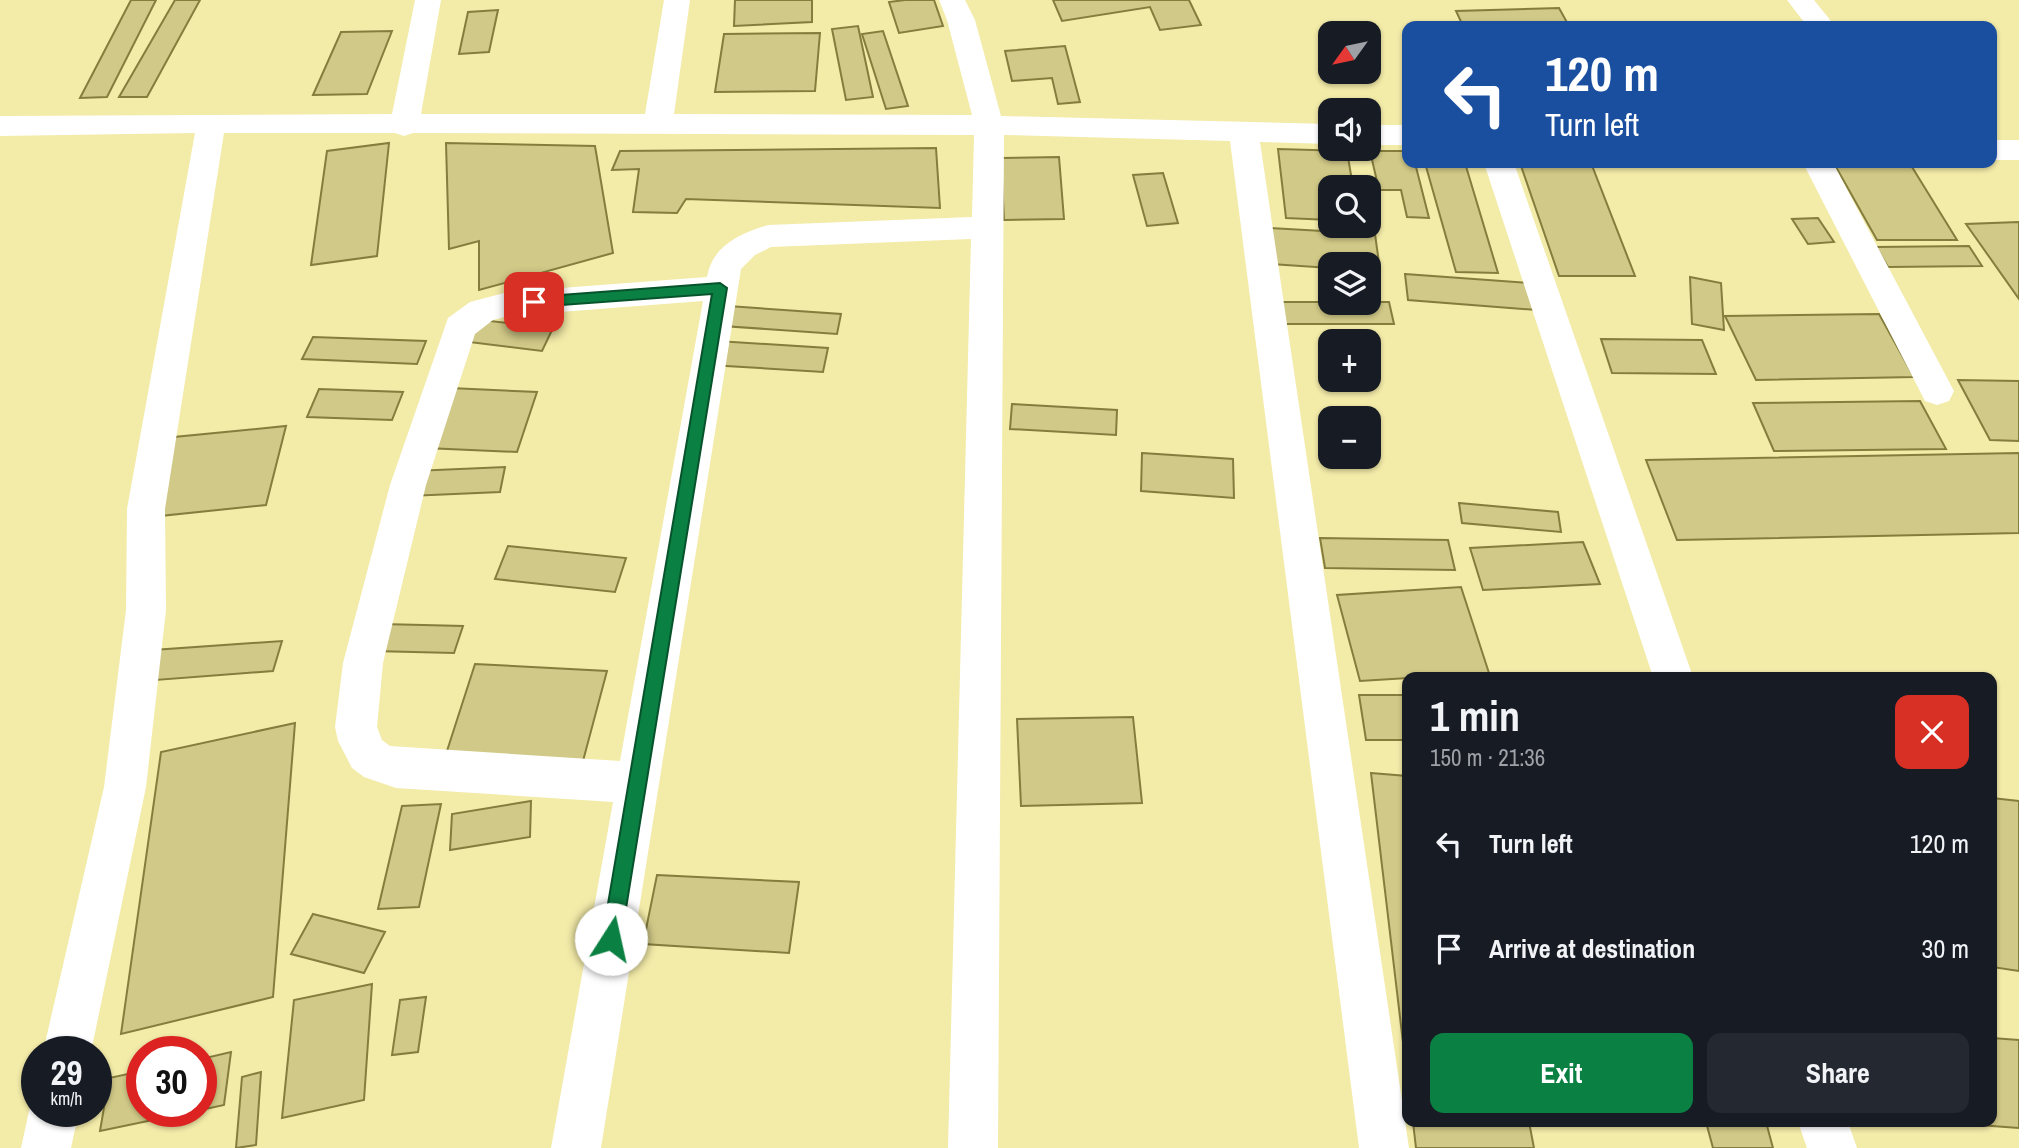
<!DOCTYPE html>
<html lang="en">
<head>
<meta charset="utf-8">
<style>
	:root { --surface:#171b24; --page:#242831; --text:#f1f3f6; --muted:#9ea1a6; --accent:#0b8043 }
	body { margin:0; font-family:"Archivo Narrow",sans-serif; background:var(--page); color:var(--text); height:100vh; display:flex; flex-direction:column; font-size:26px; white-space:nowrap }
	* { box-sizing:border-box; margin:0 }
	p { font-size:23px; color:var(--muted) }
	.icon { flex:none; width:38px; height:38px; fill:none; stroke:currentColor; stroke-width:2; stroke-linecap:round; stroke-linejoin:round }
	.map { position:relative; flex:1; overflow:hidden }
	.panel { position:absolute; left:1402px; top:672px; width:595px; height:455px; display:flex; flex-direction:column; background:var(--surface); border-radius:14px; box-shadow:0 2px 5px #0004 }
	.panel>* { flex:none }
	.top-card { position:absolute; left:1402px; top:21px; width:595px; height:147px; border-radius:14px; box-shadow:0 2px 5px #0004; background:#1a4fa0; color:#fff; overflow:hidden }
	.needle { width:46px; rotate:237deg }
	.controls { position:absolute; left:1318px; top:21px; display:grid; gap:14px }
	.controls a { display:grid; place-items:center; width:63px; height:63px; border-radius:14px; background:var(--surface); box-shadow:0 2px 5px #0004; font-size:35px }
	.speed { position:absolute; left:21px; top:1036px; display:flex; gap:14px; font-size:35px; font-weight:700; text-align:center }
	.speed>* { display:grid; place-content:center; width:91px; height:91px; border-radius:50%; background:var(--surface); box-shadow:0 2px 5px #0004; line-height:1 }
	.speed small { font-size:18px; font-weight:400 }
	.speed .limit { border:10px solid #d22; background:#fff; color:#111 }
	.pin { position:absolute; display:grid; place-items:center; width:60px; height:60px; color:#fff; margin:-30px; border-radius:14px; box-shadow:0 4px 10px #0006 }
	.me { position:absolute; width:77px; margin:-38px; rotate:10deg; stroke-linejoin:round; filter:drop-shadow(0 0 5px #0008) }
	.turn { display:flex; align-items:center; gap:24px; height:147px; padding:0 28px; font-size:32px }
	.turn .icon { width:91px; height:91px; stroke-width:2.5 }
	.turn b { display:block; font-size:49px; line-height:60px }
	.round { display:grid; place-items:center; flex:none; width:74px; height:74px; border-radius:14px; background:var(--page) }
	.headline { display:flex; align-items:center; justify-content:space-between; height:119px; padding:0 28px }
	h1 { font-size:42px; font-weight:700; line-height:52px }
	.cta { display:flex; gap:14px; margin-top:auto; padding:14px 28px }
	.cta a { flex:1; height:80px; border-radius:14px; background:var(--accent); color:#fff; font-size:28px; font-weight:700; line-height:80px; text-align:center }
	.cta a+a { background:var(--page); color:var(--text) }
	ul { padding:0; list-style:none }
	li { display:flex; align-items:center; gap:21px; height:105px; padding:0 28px }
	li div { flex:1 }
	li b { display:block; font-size:26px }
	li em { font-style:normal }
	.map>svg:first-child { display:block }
	.building { fill:#d1c987; stroke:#857d3d; stroke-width:2 }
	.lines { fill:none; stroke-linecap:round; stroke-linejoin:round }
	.minor { fill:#fff; fill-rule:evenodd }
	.route { fill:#0b8043; stroke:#07532c; stroke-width:2 }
</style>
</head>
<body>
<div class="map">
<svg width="2019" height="1148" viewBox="0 0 2019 1148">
	<rect width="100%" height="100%" fill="#f3eba8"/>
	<!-- building -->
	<path class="building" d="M131 0H156L107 97 80 98Z
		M175 0H200L147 97H119Z
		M735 0H812V22L734 26Z
		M905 0H934L943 26 899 33 889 2Z
		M1053 0H1189L1201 25 1160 30 1150 7 1062 21Z
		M1559 8 1569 26H1463L1456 11Z
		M498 10 489 52 459 54 468 12Z
		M858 26 873 97 846 100 832 29Z
		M392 31 367 94 313 95 341 32Z
		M883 31 908 106 886 109 862 34Z
		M820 33 815 91 715 92 724 34Z
		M1065 46 1080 102 1058 104 1052 78 1012 81 1005 51Z
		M389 143 377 256 311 265 327 151Z
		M446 143 595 146 613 253 479 290V241L449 249Z
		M936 148 940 208 686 199 677 213 633 212 639 169 612 170 620 151Z
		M1278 149 1347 151 1353 187H1330V220L1286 218Z
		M1370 151H1407V163H1415L1429 218 1407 217 1401 190H1379Z
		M1059 157 1064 219 1004 220 1001 158Z
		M1425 163H1465L1498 273 1456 272Z
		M1520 163H1591L1635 276H1559Z
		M1836 167H1912L1957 240H1877Z
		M1163 173 1178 223 1147 226 1133 175Z
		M1818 218 1834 242 1808 244 1792 219Z
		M2019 222V299L1966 224Z
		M1268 228 1375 234 1380 270H1368V264H1330V268L1271 264Z
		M1969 246 1982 266 1888 267 1876 247Z
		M1405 274 1531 283 1536 310 1408 300Z
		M1690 277 1721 283 1724 330 1692 324Z
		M1281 302H1389L1394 324H1284Z
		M728 306 841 314 837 334 723 326Z
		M1879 314 1914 377 1756 380 1725 316Z
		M481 320 553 328 542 351 469 342Z
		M313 337 426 341 417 364 302 359Z
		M1601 339 1702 340 1716 374 1612 373Z
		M717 341 828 348 823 372 710 365Z
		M1958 380 2019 381V441L1990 440Z
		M450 388 537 392 517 452 426 448Z
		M319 389 403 392 392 420 307 417Z
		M1920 401 1946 449 1774 451 1753 403Z
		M1012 404 1117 410 1116 435 1010 429Z
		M286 426 266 505 150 517 174 437Z
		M1142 453 1233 459 1234 498 1141 491Z
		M2019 453V533L1677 540 1646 460Z
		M505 467 500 492 409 496 414 471Z
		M1459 503 1558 512 1561 532 1462 523Z
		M1320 538 1448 540 1455 570 1325 568Z
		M1583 542 1600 584 1483 590 1470 548Z
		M508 546 626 558 615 592 495 579Z
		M1461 587 1489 673 1360 681 1337 595Z
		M382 624 463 626 454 653 373 651Z
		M282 641 273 671 143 681 153 650Z
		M475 664 607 671 583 761 446 754Z
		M1359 695H1407V740H1366Z
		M1133 717 1142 803 1021 806 1017 719Z
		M295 723 273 997 121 1034 161 752Z
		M1371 773 1407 776V1076Z
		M1992 798 2019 801V971L1992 967Z
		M531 801 530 837 450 850 452 814Z
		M441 804 419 907 378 909 402 806Z
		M657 875 799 882 789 953 643 944Z
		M313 914 385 932 364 973 291 954Z
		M372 984 364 1100 282 1118 294 1000Z
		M426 997 418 1052 392 1055 400 1000Z
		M1992 1038 2019 1040V1128L1979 1125 1978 1122H1992Z
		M231 1052 224 1105 201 1110V1059Z
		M142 1071V1111H196L100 1131 109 1078Z
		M261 1072 256 1145 236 1148 242 1077Z
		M1413 1122H1529L1534 1148H1416Z
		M1706 1122H1766L1773 1148H1713Z"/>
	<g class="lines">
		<!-- minor -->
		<path class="minor" d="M415 0H441L421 114H645L664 0H690L674 114 972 115 947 20 939 0H965L975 20 1001 116 1330 124V144L1260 142 1409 1148H1359L1230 141 1004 135 998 1148H948L971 239 771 247 755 255 741 269 601 1148H551L613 802 396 788 364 777 352 768 338 741 335 727 343 663 390 485 448 318 470 302 508 292 707 277C712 246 740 233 768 225L972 217 974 135 413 133 404 136 395 133H224L165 509 166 610 146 787 91 1052H43L104 787 126 610 127 509 195 133 0 136V116L392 114ZM703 301 620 761 390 746 382 740 377 727 383 663 426 485 475 334 493 320 508 316Z
			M1787 0H1814L1835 26H1807Z
			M1368 125H1407V145H1368Z
			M1992 140H2019V160H1992Z
			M1484 163H1514L1693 677H1653Z
			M1803 163H1833L1954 391 1949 401 1937 405 1925 401Z
			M37 1093V1111H79L71 1148H21L29 1111Z
			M1798 1122H1848L1857 1148H1807Z"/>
	</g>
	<!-- route -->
	<path class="route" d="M720 283 727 288 621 939 618 946 611 949 604 946 602 939 712 294 534 307 527 302 534 297Z"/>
</svg>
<div class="controls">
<a><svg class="needle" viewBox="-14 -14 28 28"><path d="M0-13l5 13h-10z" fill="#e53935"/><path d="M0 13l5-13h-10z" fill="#9ea1a6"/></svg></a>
<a><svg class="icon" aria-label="sound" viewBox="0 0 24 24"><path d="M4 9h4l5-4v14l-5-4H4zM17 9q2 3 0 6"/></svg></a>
<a><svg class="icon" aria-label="search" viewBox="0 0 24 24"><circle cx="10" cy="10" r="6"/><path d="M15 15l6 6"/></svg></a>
<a><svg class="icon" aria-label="layers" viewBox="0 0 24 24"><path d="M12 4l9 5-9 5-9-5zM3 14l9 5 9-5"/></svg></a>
<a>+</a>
<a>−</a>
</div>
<div class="speed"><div>29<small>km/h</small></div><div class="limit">30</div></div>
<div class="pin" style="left:534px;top:302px;background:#d93025"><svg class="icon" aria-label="arrive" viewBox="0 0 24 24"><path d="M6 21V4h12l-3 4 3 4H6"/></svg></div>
<svg class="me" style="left:611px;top:939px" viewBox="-20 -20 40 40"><circle r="19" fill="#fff"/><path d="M0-13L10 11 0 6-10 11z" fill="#0b8043"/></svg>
<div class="top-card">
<div class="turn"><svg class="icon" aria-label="left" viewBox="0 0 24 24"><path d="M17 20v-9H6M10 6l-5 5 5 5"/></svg><div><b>120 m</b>Turn left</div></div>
</div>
<section class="panel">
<div class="headline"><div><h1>1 min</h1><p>150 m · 21:36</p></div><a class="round" style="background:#d93025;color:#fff"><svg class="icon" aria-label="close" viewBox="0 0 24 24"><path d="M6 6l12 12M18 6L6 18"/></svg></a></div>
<ul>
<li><svg class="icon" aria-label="left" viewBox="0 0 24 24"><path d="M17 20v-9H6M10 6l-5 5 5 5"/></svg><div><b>Turn left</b></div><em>120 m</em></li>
<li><svg class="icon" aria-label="arrive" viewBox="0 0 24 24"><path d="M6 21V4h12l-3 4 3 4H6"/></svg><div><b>Arrive at destination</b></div><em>30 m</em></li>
</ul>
<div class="cta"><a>Exit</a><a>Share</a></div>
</section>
</div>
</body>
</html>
